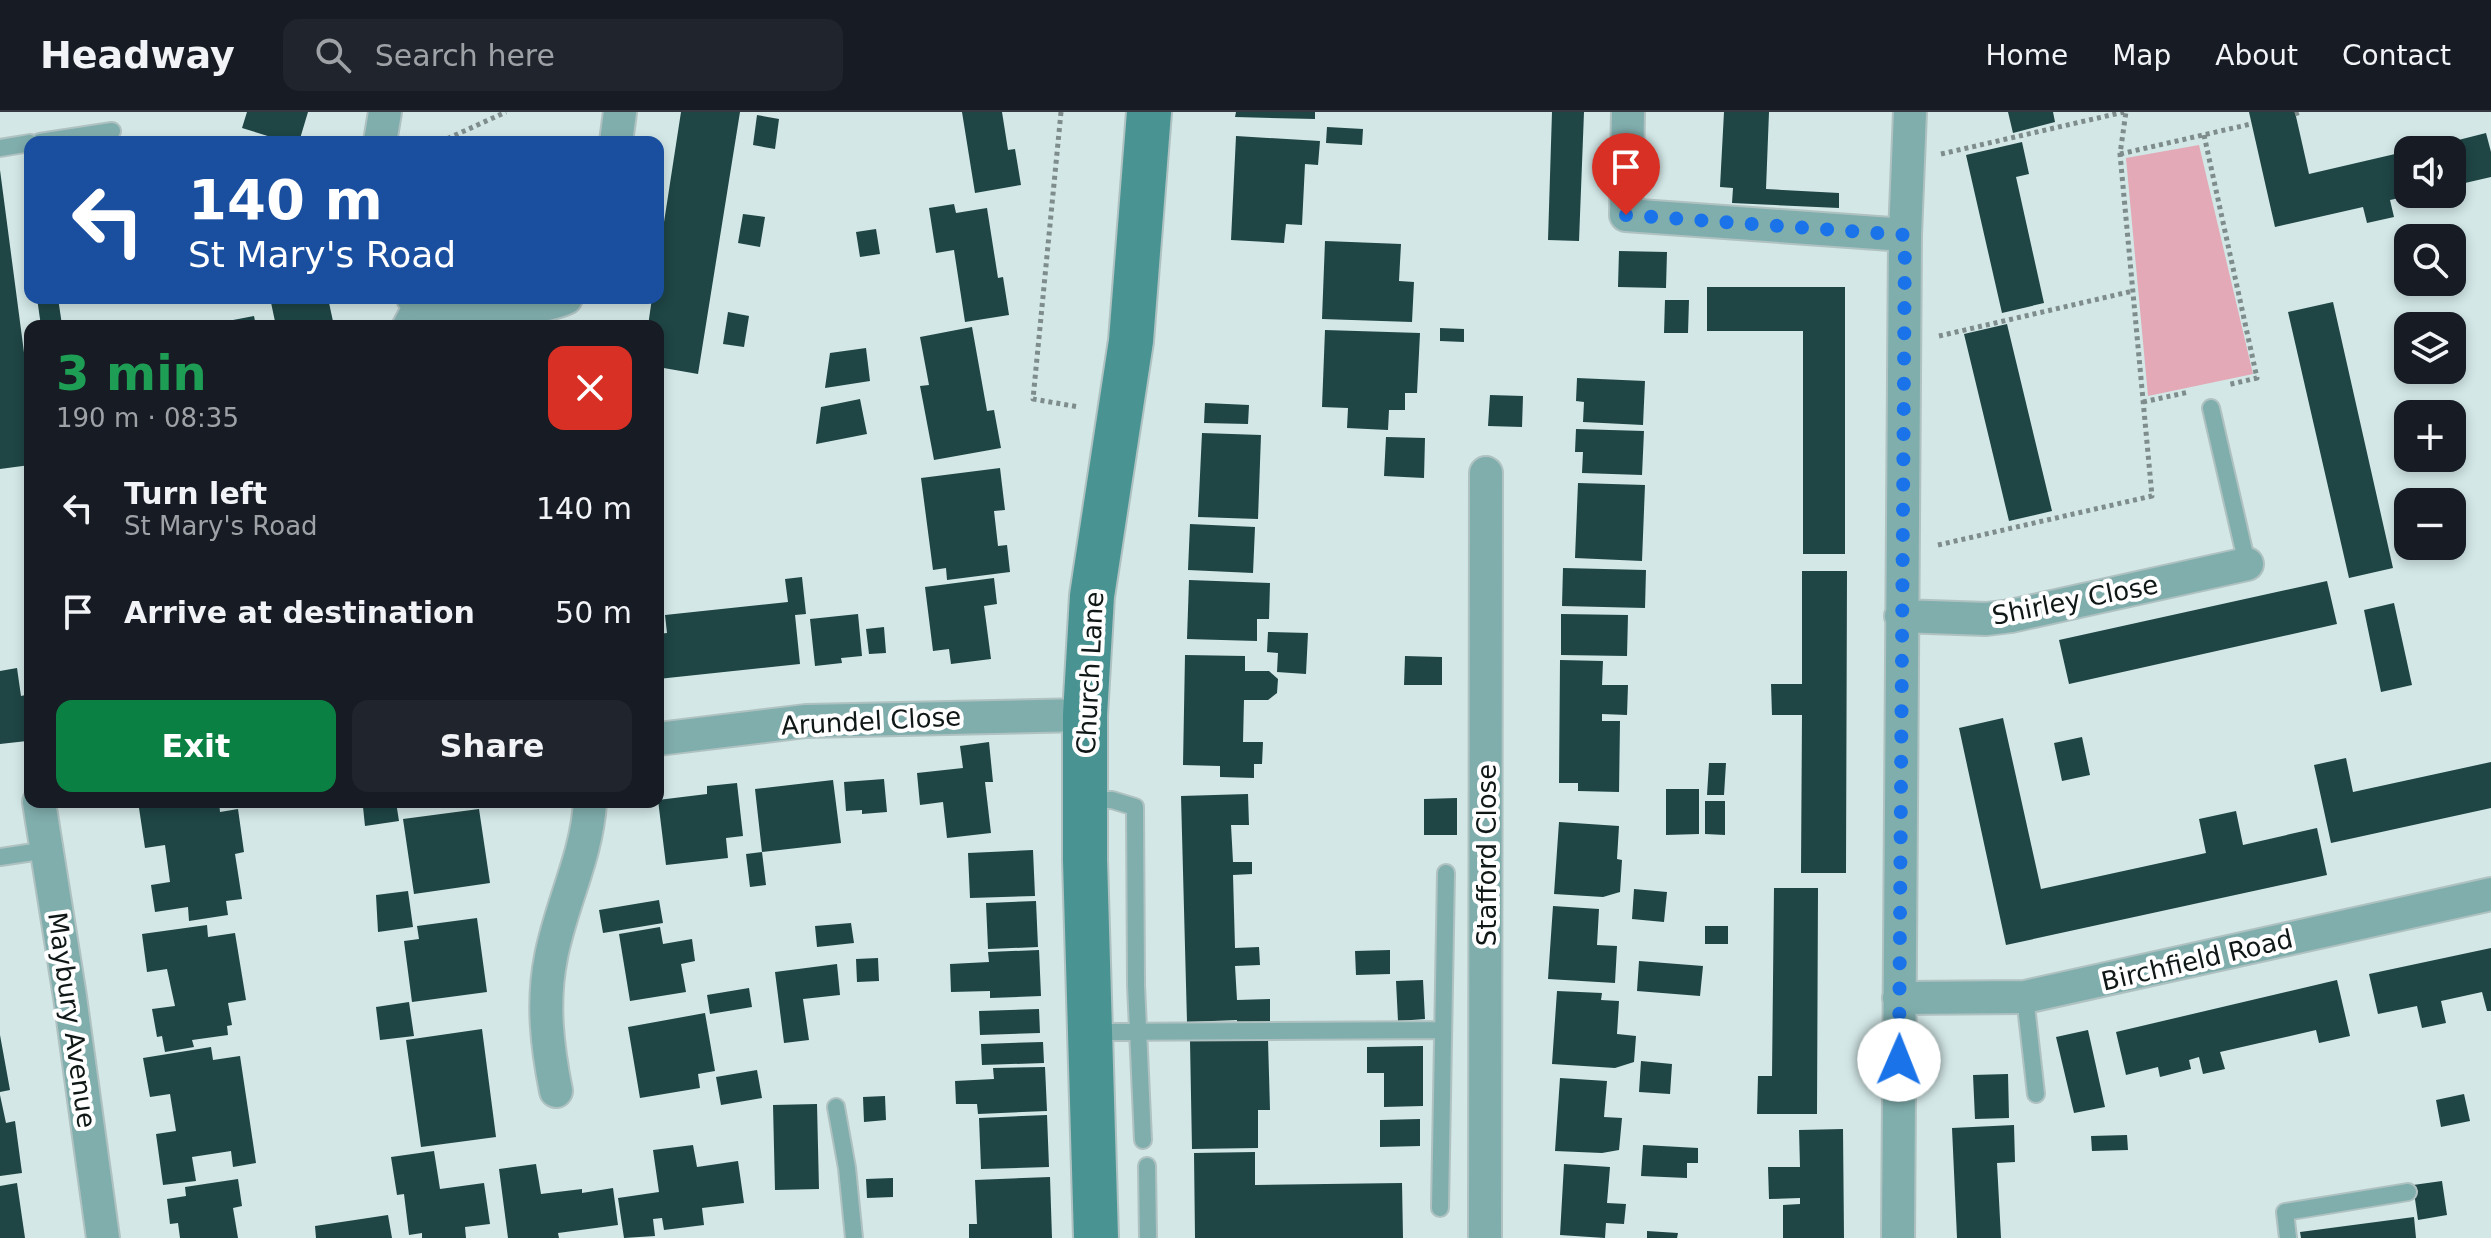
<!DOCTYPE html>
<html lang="en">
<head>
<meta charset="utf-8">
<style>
	:root { --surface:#171b24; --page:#20242c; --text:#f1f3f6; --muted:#9ea1a6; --line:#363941; --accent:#0b8043 }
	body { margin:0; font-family:"DejaVu Sans",sans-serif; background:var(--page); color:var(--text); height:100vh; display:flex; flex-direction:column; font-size:30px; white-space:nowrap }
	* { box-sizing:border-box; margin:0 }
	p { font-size:26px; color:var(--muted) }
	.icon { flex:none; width:44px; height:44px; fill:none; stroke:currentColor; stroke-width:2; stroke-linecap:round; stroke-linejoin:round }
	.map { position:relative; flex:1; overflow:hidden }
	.sheet { position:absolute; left:24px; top:208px; width:640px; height:488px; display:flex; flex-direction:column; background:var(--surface); border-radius:16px; box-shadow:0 4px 12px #0003 }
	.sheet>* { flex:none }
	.hud { position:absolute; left:24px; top:24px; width:640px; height:168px; border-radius:16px; box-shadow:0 4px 12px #0003; background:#1a4fa0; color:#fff; overflow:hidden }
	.buttons { position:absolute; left:2394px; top:24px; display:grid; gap:16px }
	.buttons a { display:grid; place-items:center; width:72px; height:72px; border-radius:16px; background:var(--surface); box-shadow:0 4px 12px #0003; font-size:40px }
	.pin { position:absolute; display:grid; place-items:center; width:68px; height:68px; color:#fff; margin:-82px -34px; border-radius:50% 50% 50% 0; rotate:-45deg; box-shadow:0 0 8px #0007 }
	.pin .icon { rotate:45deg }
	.me { position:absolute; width:88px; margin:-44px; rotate:1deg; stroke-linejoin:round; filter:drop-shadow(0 0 6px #0008) }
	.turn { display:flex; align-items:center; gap:28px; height:168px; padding:0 32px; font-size:36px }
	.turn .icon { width:104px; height:104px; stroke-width:2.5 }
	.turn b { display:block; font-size:56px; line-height:68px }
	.round { display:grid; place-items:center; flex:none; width:84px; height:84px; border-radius:16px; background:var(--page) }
	.overview { display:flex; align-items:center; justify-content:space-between; height:136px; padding:0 32px }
	h1 { font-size:48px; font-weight:800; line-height:60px; color:#1e9e55 }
	.cta { display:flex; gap:16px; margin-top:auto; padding:16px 32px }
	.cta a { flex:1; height:92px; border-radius:16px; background:var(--accent); color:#fff; font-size:32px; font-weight:800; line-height:92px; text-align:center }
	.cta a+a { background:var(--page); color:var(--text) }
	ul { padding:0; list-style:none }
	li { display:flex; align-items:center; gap:24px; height:104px; padding:0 32px }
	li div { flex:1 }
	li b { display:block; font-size:30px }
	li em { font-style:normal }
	header { display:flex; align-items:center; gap:48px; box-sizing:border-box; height:112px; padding:0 40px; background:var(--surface); border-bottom:2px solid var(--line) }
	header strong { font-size:38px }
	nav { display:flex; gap:44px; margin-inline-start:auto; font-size:28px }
	.search { width:560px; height:72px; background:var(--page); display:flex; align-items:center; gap:20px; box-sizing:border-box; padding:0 28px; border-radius:16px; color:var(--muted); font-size:30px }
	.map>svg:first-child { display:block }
	.green { fill:#e3a9b6 }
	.building { fill:#1f4545 }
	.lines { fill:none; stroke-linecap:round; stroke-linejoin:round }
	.lane-casing { stroke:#afc2c1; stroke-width:20 }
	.street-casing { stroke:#afc2c1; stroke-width:36 }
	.secondary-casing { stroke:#afc2c1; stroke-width:48 }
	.path { stroke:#7e8d8c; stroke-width:5; stroke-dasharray:4 4; stroke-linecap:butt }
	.lane { stroke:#80aead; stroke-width:16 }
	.street { stroke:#80aead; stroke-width:32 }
	.secondary { stroke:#499493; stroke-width:44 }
	.route { stroke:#1a73e8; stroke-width:14; stroke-dasharray:0 25.2 }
	.labels { text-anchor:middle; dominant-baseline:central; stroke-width:8; stroke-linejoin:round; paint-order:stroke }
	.street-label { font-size:26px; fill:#101817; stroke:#fff }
</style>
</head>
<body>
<header>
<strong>Headway</strong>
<div class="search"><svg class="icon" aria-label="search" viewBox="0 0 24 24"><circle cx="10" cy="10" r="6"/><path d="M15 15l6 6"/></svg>Search here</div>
<nav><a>Home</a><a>Map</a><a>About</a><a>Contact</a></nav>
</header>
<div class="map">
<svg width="2491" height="1126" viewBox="0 0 2491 1126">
	<rect width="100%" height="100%" fill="#d2e7e6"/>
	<!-- green -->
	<path class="green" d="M2199 33 2253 262 2148 284 2126 46Z"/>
	<!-- building -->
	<path class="building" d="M247 0H308L299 30H287L242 16Z
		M681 0H740L698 262 658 255V214H648L652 186H658V149Z
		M962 0H1002L1008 38 1015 37 1021 73 975 81Z
		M1236 0H1315V7L1235 5Z
		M1552 0H1584L1579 129 1548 128Z
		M1724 0H1769L1766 77 1839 81V96L1732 91 1733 76 1720 75Z
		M2008 0H2053L2055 10 2013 21Z
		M2249 0H2295L2309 62 2408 39V84L2390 88 2394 105 2367 111 2363 95 2275 115Z
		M757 3 779 7 775 37 753 33Z
		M1327 15 1363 17 1362 33 1326 31Z
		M2486 21 2491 40V65L2452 74V38H2419Z
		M1236 24 1320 29 1318 53 1305 52 1302 113 1286 112 1284 131 1231 128Z
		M2022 30 2029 62 2016 65 2044 191 2002 201 1966 43Z
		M0 58 30 286V353L0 357Z
		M954 92 956 101 987 96 998 166 1003 165 1009 203 965 210 954 138 936 141 929 96Z
		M743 102 765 105 760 135 738 131Z
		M876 117 880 142 860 145 856 120Z
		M1325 129 1401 132 1399 169 1414 170 1412 210 1322 207Z
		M1619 139 1667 140 1666 176 1618 175Z
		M1707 175H1845V442H1803V219H1707Z
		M37 186H58L62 213 41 214Z
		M270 186H328L334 214H276Z
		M1665 188H1689L1688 221H1664Z
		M2333 190 2393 456 2349 466 2288 200Z
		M728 200 749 204 744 235 723 232Z
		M254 204 256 214H234L233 208Z
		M2007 212 2052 399 2009 409 1964 222Z
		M972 215 987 299 994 298 1001 336 934 348 920 274 929 273 920 225Z
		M1440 216 1464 217V230L1440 229Z
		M1325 218 1420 221 1417 281H1405V298H1389L1388 318 1347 316 1348 296 1322 295Z
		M866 236 870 269 825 276 830 241Z
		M1577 266 1645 269 1643 313 1583 310 1584 290 1576 289Z
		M1490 283 1523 284 1522 315 1488 314Z
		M860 287 867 322 816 332 821 295Z
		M1205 291 1249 293 1248 312 1204 311Z
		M1576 317 1644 319 1642 363 1582 361 1583 340H1575Z
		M1202 321 1261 323 1258 407 1198 405Z
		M1386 325 1425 326 1424 366 1384 364Z
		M1000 356 1005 398 994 399 998 434 1007 433 1010 460 947 468 946 456 933 458 921 366Z
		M1578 371 1645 373 1642 449 1575 446Z
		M1190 412 1255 415 1253 461 1188 458Z
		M1563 456 1646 458 1645 496 1562 494Z
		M1802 459H1847L1846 761H1801L1802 603H1772L1771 572H1802Z
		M802 465 806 502 795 503 800 552 658 567V522L667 521 665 503 788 490 785 467Z
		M994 466 997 492 984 494 991 547 951 552 949 537 933 539 925 475Z
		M1189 468 1270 471 1269 507H1257V529L1187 527Z
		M2327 469 2337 512 2069 572 2059 528Z
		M2394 491 2412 573 2381 580 2364 498Z
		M858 502 862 544 841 546 842 551 815 554 810 507Z
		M1561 502 1628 503 1627 544 1561 543Z
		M884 515 886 541 869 542 866 517Z
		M1268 520 1308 521 1306 562 1277 560 1278 541 1267 540Z
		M1185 543 1245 544V559H1269L1278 567 1277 581 1268 588H1244L1243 630H1263L1262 652H1254V666L1220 665V654L1183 653Z
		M1405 544 1442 545V573H1404Z
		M1560 548 1603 549 1602 573H1628L1627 603 1602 602V609H1620L1619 680 1578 679V671H1559Z
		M17 556 21 584 30 582V605L24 606 27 629 0 632V559Z
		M2003 606 2041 777 2206 741 2199 707 2236 699 2243 733 2317 716 2327 763 2006 833 1959 616Z
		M2082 625 2090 663 2062 669 2054 631Z
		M989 630 993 670H985L991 721 947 726 943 690 920 693 917 661 963 656 960 634Z
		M2346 646 2353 680 2491 650V696L2331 731 2314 653Z
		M1709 651H1726L1724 683H1707Z
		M884 667 887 700 862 702V698L846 699 844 670Z
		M833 668 841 731 762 740 766 773 750 775 746 742 762 740 755 677Z
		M737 671 743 724 726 726 728 746 666 753 658 688 707 682V674Z
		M1666 677H1699V722L1666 723Z
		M1248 682 1249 713H1231L1233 750H1252V762L1233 763 1235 836 1259 835 1260 853 1235 854 1237 888 1270 887V913L1237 914V908L1187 910 1181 684Z
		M1457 686V723H1424V687Z
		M1705 689H1725V723L1705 722Z
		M176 690H219L220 700 238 697 244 740 235 742 242 787 226 789 228 803 189 809 188 795 155 800 151 773 170 770 165 733 145 736 139 696Z
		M385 690H396L399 709 365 714 363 695 386 692Z
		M479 697 490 771 414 782 403 707Z
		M1559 710 1619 714 1617 747 1622 748 1620 780 1603 785 1554 782Z
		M1033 738 1035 784 970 786 968 741Z
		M1774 776H1818L1817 1002H1757L1758 964H1772Z
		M1634 777 1667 780 1664 810 1632 807Z
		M408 779 413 815 378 820 376 783Z
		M659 788 663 811 603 821 599 798Z
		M1036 789 1038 835 988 837 986 791Z
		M1553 794 1599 797 1597 833 1617 834 1615 871 1548 867Z
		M477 806 487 880 412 890 404 829 419 827 417 814Z
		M851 811 854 831 817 835 815 814Z
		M207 813 208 825 235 821 246 888 228 891 232 913 227 914 228 923 192 928 194 935 165 940 162 924 157 925 152 897 175 894 171 876 167 857 147 860 142 822Z
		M1705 814H1728V832H1705Z
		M660 815 663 832 692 827 695 849 681 852 686 880 630 889 619 822Z
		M2491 836V899H2487L2482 880 2441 889 2446 911 2422 916 2417 894 2378 902 2369 862Z
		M1039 838 1041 884 990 886V879L951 880 950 852 989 850 988 840Z
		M1390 838V862L1356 863 1355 839Z
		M878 846 879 869 857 870 856 847Z
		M1639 849 1703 854 1700 884 1637 879Z
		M837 852 840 883 803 887 809 928 784 931 775 860Z
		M1423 868 1425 907 1398 909 1396 869Z
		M2337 868 2350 924 2319 931 2316 918 2220 940 2225 957 2203 962 2199 945 2189 948 2191 957 2160 965 2158 955 2126 963 2116 920Z
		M749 876 752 895 710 902 707 883Z
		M1557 879 1602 881 1601 888 1619 889 1617 922 1636 924 1634 950 1615 956 1552 952Z
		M409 890 414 924 380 928 376 895Z
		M1039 897 1040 921 980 923 979 899Z
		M705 901 715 959 698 962 700 976 640 986 628 915Z
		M482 917 496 1025 421 1035 406 928Z
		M2088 918 2105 995 2074 1001 2056 925Z
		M0 923 10 978 0 980Z
		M1268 927 1270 998H1258V1036L1192 1037 1190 929Z
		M1043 930 1044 951 982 953 981 932Z
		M1423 934V994L1384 995V961H1367V935Z
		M211 935 213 948 240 944 256 1051 233 1055 231 1039 192 1045 196 1069 163 1073 156 1022 176 1019 170 982 150 985 143 946Z
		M1641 949 1672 952 1670 982 1639 980Z
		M1045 955 1047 999 978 1002 977 992H956L955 969 994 967 993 956Z
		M757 958 762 986 721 993 716 965Z
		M2008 962 2009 1006 1975 1007 1973 963Z
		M1560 966 1607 969 1604 1005 1622 1006 1619 1038 1602 1041 1555 1039Z
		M2464 982 2470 1009 2441 1015 2436 988Z
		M0 983 6 1011 15 1009 22 1061 0 1064Z
		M885 984 886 1008 864 1010 863 985Z
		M817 992 819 1077 775 1078 773 993Z
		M1047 1003 1049 1055 981 1057 979 1006Z
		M1420 1007V1034L1380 1035V1008Z
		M2014 1013 2015 1050 1997 1051 2001 1126H1957L1952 1016Z
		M1843 1017 1844 1126H1783V1093L1800 1092V1086L1769 1087 1768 1055H1800L1799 1018Z
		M2127 1023 2128 1038 2092 1039 2091 1024Z
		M693 1033 697 1055 738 1049 744 1091 702 1096 704 1113 664 1118 662 1106 653 1107 655 1124 624 1126 618 1086 659 1080 653 1038Z
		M1643 1033 1698 1036V1051H1687V1066L1641 1064Z
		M434 1039 440 1077 484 1071 490 1112 465 1115 466 1126H422V1121L409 1123 404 1082 397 1083 391 1045Z
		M1255 1040V1073L1402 1071 1403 1126H1195L1194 1041Z
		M536 1052 541 1082 582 1077V1081L613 1076 618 1113 558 1121 559 1126H508L499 1057Z
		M1564 1052 1610 1055 1607 1091 1626 1092 1624 1112 1606 1111 1605 1126 1560 1123Z
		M1050 1065 1052 1126H969V1112H977L975 1068Z
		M893 1066V1085L867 1086 866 1067Z
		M238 1067 242 1094 233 1096 238 1126H180L178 1111 170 1112 167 1087 186 1084 185 1075Z
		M2442 1069 2447 1103 2418 1108 2413 1073Z
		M17 1071 25 1126H0V1074Z
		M388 1103 392 1126H316L315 1114Z
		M2414 1105 2416 1126H2301L2300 1120Z
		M1647 1119 1678 1121 1677 1126H1647Z"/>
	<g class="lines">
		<defs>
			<path id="lane" d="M40 30 112 19
				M0 36 30 31
				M400 214 414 188
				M2211 296 2247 452
				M1087 688H1112L1135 695 1136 873 1143 1028
				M0 745 47 738
				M2025 885 2036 982
				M1093 920 1443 918
				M836 995 847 1056 854 1126
				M1147 1054 1148 1126
				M1440 1096 1446 761
				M2288 1126 2285 1100 2408 1080"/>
			<path id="street" d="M1628 0 1626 103 1905 123
				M380 30 385 0
				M616 30 620 0
				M413 186C423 199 441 206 458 207 478 207 548 194 566 186
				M1901 504 1986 507 2011 504 2247 452
				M658 627 806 609 1085 603
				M39 690 70 885 103 1126
				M1899 886 2025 885 2491 782
				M556 979C547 934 542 890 551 845 561 792 587 744 590 690
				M1485 1126 1486 361
				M1898 1126 1905 123 1910 0"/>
			<path id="secondary" d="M1096 1126 1085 748V603L1092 484 1131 229 1149 0"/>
		</defs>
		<!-- lane casing -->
		<use href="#lane" class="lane-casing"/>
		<!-- street casing -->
		<use href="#street" class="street-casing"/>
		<!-- secondary casing -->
		<use href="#secondary" class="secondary-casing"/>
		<!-- path -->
		<path class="path" d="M1061 0 1033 287 1079 295
			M2295 2 2301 0
			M2204 23 2257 266 2227 273
			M440 30 506 0
			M1941 42 2124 0
			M2120 42 2251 12
			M1939 224 2133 179
			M2143 290 2189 280
			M1938 433 2152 384 2120 42 2126 0"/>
		<!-- lane -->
		<use href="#lane" class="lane"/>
		<!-- street -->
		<use href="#street" class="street"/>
		<!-- secondary -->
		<use href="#secondary" class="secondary"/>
	</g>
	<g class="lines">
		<!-- route -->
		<path class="route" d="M1626 103 1905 123 1899 948"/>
	</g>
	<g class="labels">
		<!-- street labels -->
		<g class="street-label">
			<text transform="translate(2075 488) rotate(-11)">Shirley Close</text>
			<text transform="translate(1090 561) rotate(-87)">Church Lane</text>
			<text transform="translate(871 609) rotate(-3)">Arundel Close</text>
			<text transform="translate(1487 743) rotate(-90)">Stafford Close</text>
			<text transform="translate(2197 848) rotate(-13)">Birchfield Road</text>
			<text transform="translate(72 908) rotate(82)">Maybury Avenue</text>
		</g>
	</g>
</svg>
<div class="buttons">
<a><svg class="icon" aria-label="sound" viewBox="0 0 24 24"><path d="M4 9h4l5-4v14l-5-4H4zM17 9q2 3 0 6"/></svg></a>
<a><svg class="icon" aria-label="search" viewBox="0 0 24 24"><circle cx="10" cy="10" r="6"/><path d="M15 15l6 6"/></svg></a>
<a><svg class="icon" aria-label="layers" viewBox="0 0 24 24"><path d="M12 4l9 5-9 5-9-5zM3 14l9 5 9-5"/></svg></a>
<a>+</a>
<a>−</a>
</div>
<div class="pin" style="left:1626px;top:103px;background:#d93025"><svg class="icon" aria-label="arrive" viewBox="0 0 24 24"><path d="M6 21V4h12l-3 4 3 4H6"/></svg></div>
<svg class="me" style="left:1899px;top:948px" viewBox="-20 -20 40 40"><circle r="19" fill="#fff"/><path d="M0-13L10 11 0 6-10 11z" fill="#1a73e8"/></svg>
<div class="hud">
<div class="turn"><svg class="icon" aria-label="left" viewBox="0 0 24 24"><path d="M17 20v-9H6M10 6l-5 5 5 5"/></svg><div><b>140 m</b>St Mary's Road</div></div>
</div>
<section class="sheet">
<div class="overview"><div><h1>3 min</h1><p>190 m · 08:35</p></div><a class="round" style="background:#d93025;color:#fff"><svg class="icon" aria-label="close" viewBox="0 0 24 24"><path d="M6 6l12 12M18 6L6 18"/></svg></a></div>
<ul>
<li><svg class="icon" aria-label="left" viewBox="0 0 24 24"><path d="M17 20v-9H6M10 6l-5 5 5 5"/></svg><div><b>Turn left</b><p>St Mary's Road</p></div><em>140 m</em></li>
<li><svg class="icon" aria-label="arrive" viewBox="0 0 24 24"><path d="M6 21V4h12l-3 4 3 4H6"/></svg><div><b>Arrive at destination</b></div><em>50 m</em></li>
</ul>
<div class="cta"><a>Exit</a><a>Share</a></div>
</section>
</div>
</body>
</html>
